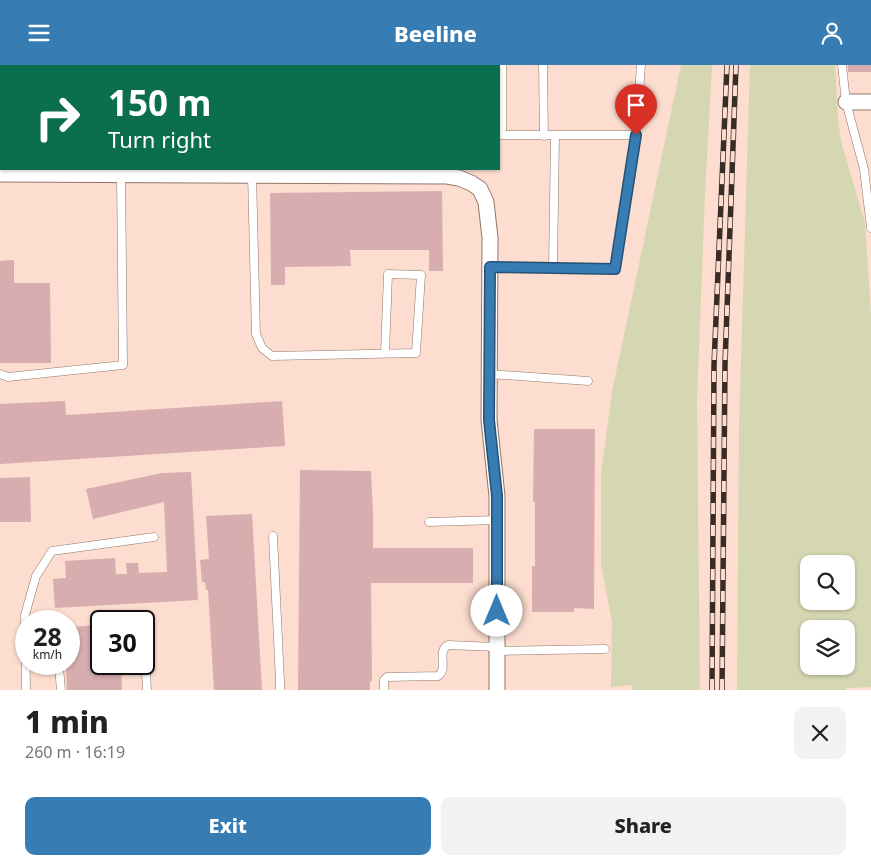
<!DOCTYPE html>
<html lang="en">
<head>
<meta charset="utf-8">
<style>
	:root { --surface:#fff; --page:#f2f2f2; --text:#222; --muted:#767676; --accent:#377cb2 }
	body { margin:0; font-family:"Noto Sans",sans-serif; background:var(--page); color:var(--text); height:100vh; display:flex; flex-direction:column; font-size:19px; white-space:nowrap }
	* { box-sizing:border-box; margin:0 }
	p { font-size:16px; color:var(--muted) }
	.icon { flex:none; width:28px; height:28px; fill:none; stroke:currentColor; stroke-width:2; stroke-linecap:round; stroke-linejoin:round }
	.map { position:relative; height:625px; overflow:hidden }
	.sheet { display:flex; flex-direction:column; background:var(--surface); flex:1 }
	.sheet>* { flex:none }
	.hud { position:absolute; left:0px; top:0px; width:500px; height:105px; box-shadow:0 1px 4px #0004; background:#0b6e4f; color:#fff; overflow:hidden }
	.buttons { position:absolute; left:800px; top:490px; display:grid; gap:10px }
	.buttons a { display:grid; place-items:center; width:55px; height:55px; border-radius:10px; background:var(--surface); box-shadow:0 1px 4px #0004; font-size:25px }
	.speed { position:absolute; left:15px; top:545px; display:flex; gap:10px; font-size:25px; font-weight:700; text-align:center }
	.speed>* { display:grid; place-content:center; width:65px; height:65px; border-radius:50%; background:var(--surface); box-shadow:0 1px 4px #0004; line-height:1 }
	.speed small { font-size:12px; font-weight:400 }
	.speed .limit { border:2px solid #111; border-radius:8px; background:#fff; color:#111 }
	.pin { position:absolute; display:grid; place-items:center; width:42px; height:42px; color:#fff; margin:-51px -21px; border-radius:50% 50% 50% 0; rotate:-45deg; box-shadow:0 0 5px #0007 }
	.pin .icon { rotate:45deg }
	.me { position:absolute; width:55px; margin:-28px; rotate:0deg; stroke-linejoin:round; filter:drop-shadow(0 0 4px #0008) }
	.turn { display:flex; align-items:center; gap:18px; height:105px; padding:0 25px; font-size:22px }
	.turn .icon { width:65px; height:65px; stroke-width:2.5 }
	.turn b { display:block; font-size:35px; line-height:42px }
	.round { display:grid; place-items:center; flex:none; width:52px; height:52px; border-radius:10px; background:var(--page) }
	.head { display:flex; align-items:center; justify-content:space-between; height:85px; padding:0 25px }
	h1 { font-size:30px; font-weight:800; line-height:38px }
	.button { display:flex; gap:10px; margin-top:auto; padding:10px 25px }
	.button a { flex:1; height:58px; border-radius:10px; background:var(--accent); color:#fff; font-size:20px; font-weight:800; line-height:58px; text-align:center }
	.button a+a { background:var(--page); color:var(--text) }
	header { display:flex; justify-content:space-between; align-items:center; height:65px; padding:0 25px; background:var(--accent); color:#fff; font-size:22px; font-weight:800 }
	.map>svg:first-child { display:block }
	.green { fill:#d5d7b2; fill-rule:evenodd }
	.building { fill:#d7adb0 }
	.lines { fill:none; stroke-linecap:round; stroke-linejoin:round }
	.lane-casing { stroke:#917669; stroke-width:9 }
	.street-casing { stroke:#917669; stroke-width:17 }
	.lane { stroke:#fff; stroke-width:8 }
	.street { stroke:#fff; stroke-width:15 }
	.rail-casing { stroke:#392c26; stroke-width:5.5 }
	.rail { stroke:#fcddcf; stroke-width:4; stroke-dasharray:11; stroke-linecap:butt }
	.route-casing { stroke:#245174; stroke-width:12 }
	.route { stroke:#377cb2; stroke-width:9 }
</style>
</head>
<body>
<header><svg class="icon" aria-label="menu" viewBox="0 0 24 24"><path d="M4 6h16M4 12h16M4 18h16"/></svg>Beeline<svg class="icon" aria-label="person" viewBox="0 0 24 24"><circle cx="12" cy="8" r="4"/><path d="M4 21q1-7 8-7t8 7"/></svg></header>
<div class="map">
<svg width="871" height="625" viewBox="0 0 871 625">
	<rect width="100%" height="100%" fill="#fcddcf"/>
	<!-- green -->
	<path class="green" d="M681 0H712L705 130 697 335 700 625H632V620L611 622 612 557 601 499V408L612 327Z
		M750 0H835L838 55 841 76 865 158 871 250V622L846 623V625H737L739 361ZM809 499H846V536H809ZM809 564H846V601H809Z"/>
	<!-- building -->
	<path class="building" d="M848 0H871V7H848Z
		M442 126 443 206H429V185H350L351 201 285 202V220H271L270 128Z
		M14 195V218H50L51 298H0V196Z
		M65 336 66 350 282 336 285 381 0 399V339Z
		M534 364H595L594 544 574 543V547H532V501H535V437H533Z
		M300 405 371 406 373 448V483H473V518H371L372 616H370V625H298Z
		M191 407 198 535 55 543 53 514 66 513 65 496 115 493 116 509H127L126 498H138L139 508 167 507 164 437 93 454 86 424 162 408Z
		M30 412 31 457H0V413Z
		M252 449 262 625H214L208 525H206L205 517H202L200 495 209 494 206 451Z
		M101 560V599H121L122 625H67L66 599H69V562Z"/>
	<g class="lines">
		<defs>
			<path id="lane" d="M167 0V1
				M298 0V1
				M502 0V70
				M543 0 544 71
				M842 0 846 37 864 104 871 163
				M499 70H636
				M252 110 256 269 262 283 272 291 416 288 421 210 388 209 385 288
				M490 202 615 204 636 70 641 0
				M553 203 555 71
				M0 309 8 312 123 300 121 109
				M489 309 588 316
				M429 457 497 455
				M273 471 280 616V625
				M497 586 605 584
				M26 602 40 600 59 602 61 625
				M146 607 147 625
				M26 625 25 550 36 511 52 486 154 472
				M384 625V615L387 612 438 611C449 603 436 587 448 580L497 582"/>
			<path id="street" d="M846 37H871
				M0 109 447 111 459 113 471 118 480 124 486 137 490 173 489 355 497 431V625"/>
		</defs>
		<!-- lane casing -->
		<use href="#lane" class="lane-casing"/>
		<!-- street casing -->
		<use href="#street" class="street-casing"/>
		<!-- lane -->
		<use href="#lane" class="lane"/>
		<!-- street -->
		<use href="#street" class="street"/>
		<defs>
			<path id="rail" d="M712 625 714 300 727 0
				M722 625 725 299 736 0"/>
		</defs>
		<!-- rail casing -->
		<use href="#rail" class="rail-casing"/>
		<!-- rail -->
		<use href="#rail" class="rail"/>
	</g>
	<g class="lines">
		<defs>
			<path id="route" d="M497 546V431L489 355 490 202 615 204 636 70"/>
		</defs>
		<!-- route casing -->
		<use href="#route" class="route-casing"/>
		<!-- route -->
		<use href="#route" class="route"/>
	</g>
</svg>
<div class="buttons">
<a><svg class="icon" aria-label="search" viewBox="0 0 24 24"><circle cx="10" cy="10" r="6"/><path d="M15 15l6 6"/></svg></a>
<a><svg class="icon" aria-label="layers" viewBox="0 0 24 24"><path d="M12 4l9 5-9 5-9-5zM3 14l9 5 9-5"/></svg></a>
</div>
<div class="speed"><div>28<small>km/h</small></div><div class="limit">30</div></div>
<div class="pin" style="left:636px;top:70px;background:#d93025"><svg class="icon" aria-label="arrive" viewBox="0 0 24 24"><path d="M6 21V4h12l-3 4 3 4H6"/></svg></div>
<svg class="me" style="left:497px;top:546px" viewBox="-20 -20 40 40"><circle r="19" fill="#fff"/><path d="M0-13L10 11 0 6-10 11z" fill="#377cb2"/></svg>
<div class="hud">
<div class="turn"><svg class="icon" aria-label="right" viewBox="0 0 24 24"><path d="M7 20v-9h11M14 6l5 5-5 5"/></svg><div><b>150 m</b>Turn right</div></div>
</div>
</div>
<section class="sheet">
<div class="head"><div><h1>1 min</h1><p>260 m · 16:19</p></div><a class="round"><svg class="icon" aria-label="close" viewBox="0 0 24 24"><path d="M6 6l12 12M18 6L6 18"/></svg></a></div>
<div class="button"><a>Exit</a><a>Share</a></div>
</section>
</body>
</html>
